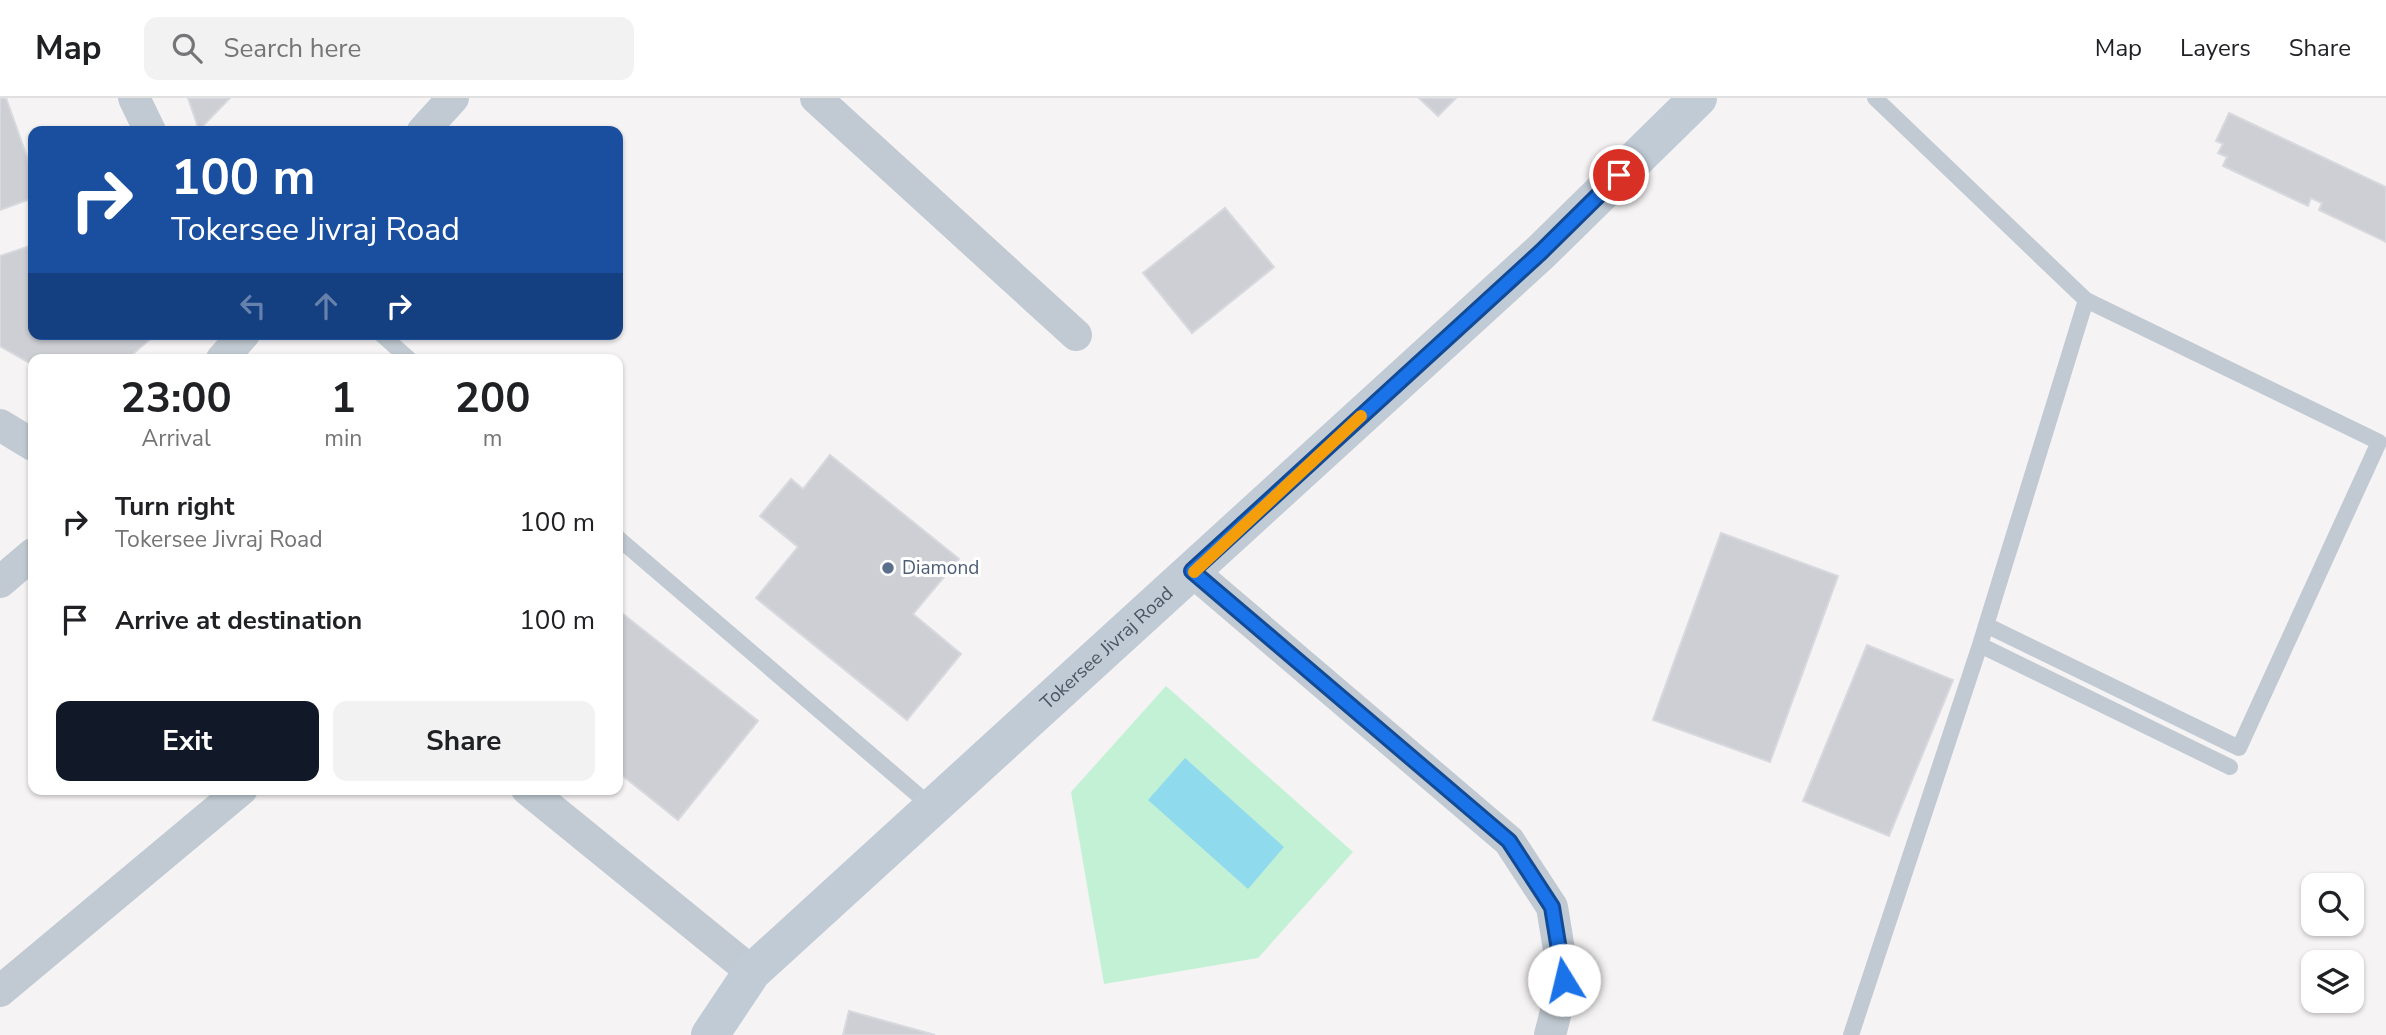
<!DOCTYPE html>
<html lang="en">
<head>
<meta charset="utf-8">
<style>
	:root { --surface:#fff; --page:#f2f2f2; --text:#202124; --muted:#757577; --line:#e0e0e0; --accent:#111827 }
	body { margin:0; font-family:"Nunito Sans",sans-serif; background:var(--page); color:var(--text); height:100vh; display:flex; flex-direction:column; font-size:26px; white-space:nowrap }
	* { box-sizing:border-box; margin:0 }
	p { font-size:23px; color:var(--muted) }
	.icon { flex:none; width:38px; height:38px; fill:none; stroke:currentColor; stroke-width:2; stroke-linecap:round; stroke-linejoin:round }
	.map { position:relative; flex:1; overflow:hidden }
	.drawer { position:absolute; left:28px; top:256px; width:595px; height:441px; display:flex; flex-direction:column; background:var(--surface); border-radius:14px; box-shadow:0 2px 5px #0004 }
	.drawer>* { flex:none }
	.hud { position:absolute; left:28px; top:28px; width:595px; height:214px; border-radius:14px; box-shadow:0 2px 5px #0004; background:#1a4fa0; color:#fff; overflow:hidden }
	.tools { position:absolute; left:2301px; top:775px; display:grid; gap:14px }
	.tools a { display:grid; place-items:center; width:63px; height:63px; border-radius:14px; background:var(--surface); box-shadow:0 2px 5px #0004; font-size:35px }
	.pin { position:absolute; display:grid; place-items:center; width:60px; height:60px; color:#fff; margin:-30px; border:4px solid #fff; border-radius:50%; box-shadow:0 2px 7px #0007 }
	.me { position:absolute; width:77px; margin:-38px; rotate:351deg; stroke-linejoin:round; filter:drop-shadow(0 0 5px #0008) }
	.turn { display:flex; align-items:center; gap:24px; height:147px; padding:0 28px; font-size:32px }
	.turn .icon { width:91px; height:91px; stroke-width:2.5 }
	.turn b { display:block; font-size:49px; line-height:60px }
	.lanes { display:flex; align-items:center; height:66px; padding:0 28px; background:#0003; justify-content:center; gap:35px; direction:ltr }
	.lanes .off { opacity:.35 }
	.eta { display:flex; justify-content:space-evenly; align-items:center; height:119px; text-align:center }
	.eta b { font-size:42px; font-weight:700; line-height:49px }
	.cta { display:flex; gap:14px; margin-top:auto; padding:14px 28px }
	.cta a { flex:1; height:80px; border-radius:14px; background:var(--accent); color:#fff; font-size:28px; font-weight:700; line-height:80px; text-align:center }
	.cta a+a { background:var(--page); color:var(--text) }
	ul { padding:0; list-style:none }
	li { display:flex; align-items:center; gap:21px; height:98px; padding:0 28px }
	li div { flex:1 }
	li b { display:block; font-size:26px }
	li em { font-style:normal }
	header { display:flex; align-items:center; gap:42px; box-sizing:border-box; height:98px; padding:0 35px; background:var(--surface); border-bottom:2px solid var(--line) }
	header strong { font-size:33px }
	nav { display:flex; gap:38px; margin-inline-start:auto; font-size:24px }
	.search { width:490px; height:63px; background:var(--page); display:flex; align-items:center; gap:18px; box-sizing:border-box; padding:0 24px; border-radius:14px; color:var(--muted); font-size:26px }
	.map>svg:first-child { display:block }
	.green { fill:#c3f1d5 }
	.water { fill:#90daee }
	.building { fill:#cdcfd5; stroke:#d7d9de; stroke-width:2 }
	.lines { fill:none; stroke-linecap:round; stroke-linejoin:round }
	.lane { stroke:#c1cad2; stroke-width:16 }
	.street { stroke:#c1cad2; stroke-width:32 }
	.secondary { stroke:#c1cbd6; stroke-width:38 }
	.route-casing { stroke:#114b97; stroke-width:18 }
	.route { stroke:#1a73e8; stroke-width:12 }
	.slow { stroke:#f59e0b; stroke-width:12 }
	.service-dot { fill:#5c6f8a; stroke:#fff; stroke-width:2.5 }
	.labels { text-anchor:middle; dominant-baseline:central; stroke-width:6; stroke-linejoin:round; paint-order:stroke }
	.service-label { font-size:19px; fill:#4e5e75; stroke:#fff; text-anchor:start }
	.street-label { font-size:19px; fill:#4a5661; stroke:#fff }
</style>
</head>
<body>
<header>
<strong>Map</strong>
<div class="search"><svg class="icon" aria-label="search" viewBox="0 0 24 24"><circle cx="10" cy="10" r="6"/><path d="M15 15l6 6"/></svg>Search here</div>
<nav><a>Map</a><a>Layers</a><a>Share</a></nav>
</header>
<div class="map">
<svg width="2386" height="937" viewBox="0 0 2386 937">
	<rect width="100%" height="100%" fill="#f5f3f3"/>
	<!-- green -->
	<path class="green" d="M1166 588 1353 754 1258 860 1104 886 1071 694Z"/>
	<!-- water -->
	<path class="water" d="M1185 660 1284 749 1248 791 1148 702Z"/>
	<!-- building -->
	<path class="building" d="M0 0H6L33 76V100L0 112Z
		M188 0H230L199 32Z
		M1419 0H1456L1438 18Z
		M2229 15 2386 89V144L2319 112 2322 105 2311 100 2308 108 2223 68 2227 59 2218 55 2223 46 2216 43Z
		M1225 110 1274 169 1192 235 1143 175Z
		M33 147V236H156L127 261H33V267L0 248V158Z
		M830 357 959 461 913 516 961 556 907 622 756 500 798 449 760 418 791 381 803 391Z
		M1721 435 1838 478 1770 664 1653 622Z
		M618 512 758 623 678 722 618 674Z
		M1867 547 1953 582 1889 738 1803 703Z
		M849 913 935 937H843Z"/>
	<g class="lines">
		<!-- lane -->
		<path class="lane" d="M381 236 409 261
			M618 440 932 709
			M1986 527 2239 650 2379 344 2086 202
			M1980 547 2230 669
			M1851 937 1980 547 2086 202 1875 0"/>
		<!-- street -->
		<path class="street" d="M134 0 150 33
			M816 0 1076 237
			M423 33 453 0
			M222 261 244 236
			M0 327 33 347
			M1192 473 1509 743 1552 809 1564 882 1550 937
			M0 484 33 456
			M527 691 752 874
			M0 893 242 691"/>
		<!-- secondary -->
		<path class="secondary" id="s1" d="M710 937 752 874 1541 154 1698 0"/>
	</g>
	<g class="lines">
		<defs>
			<path id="route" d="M1564 882 1552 809 1509 743 1192 473 1541 154 1619 77"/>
		</defs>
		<!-- route casing -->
		<use href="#route" class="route-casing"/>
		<!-- route -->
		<use href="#route" class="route"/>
		<!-- slow -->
		<path class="slow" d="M1194 474 1361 318"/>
	</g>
	<!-- markers -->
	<circle class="service-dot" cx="888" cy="470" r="7"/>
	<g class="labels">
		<!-- service labels -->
		<g class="service-label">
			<text x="902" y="470">Diamond</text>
		</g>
		<!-- street labels -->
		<g class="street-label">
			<text stroke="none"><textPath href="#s1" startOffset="556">Tokersee Jivraj Road</textPath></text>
		</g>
	</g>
</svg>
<div class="tools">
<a><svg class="icon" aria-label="search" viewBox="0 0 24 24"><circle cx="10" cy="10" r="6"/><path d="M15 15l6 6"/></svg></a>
<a><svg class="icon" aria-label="layers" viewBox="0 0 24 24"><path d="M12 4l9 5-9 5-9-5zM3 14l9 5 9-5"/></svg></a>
</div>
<div class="pin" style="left:1619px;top:77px;background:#d93025"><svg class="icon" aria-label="arrive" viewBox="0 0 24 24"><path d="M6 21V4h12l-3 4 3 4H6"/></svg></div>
<svg class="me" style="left:1564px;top:882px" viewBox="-20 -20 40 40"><circle r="19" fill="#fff"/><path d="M0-13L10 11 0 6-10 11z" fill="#1a73e8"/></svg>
<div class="hud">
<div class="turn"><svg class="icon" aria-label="right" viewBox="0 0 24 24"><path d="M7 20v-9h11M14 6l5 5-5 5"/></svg><div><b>100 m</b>Tokersee Jivraj Road</div></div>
<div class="lanes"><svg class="icon off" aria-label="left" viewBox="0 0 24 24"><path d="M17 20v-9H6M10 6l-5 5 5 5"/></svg><svg class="icon off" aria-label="ahead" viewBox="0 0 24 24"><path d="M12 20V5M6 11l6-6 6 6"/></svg><svg class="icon" aria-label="right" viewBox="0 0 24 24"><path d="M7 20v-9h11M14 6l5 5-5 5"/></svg></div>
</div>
<section class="drawer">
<div class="eta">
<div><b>23:00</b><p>Arrival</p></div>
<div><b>1</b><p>min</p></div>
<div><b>200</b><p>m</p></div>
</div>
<ul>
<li><svg class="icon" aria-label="right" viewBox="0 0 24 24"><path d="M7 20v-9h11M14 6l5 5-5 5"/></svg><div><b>Turn right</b><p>Tokersee Jivraj Road</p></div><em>100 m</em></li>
<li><svg class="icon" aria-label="arrive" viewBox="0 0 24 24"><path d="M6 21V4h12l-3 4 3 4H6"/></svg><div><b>Arrive at destination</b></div><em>100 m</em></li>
</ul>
<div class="cta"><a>Exit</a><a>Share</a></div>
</section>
</div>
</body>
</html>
